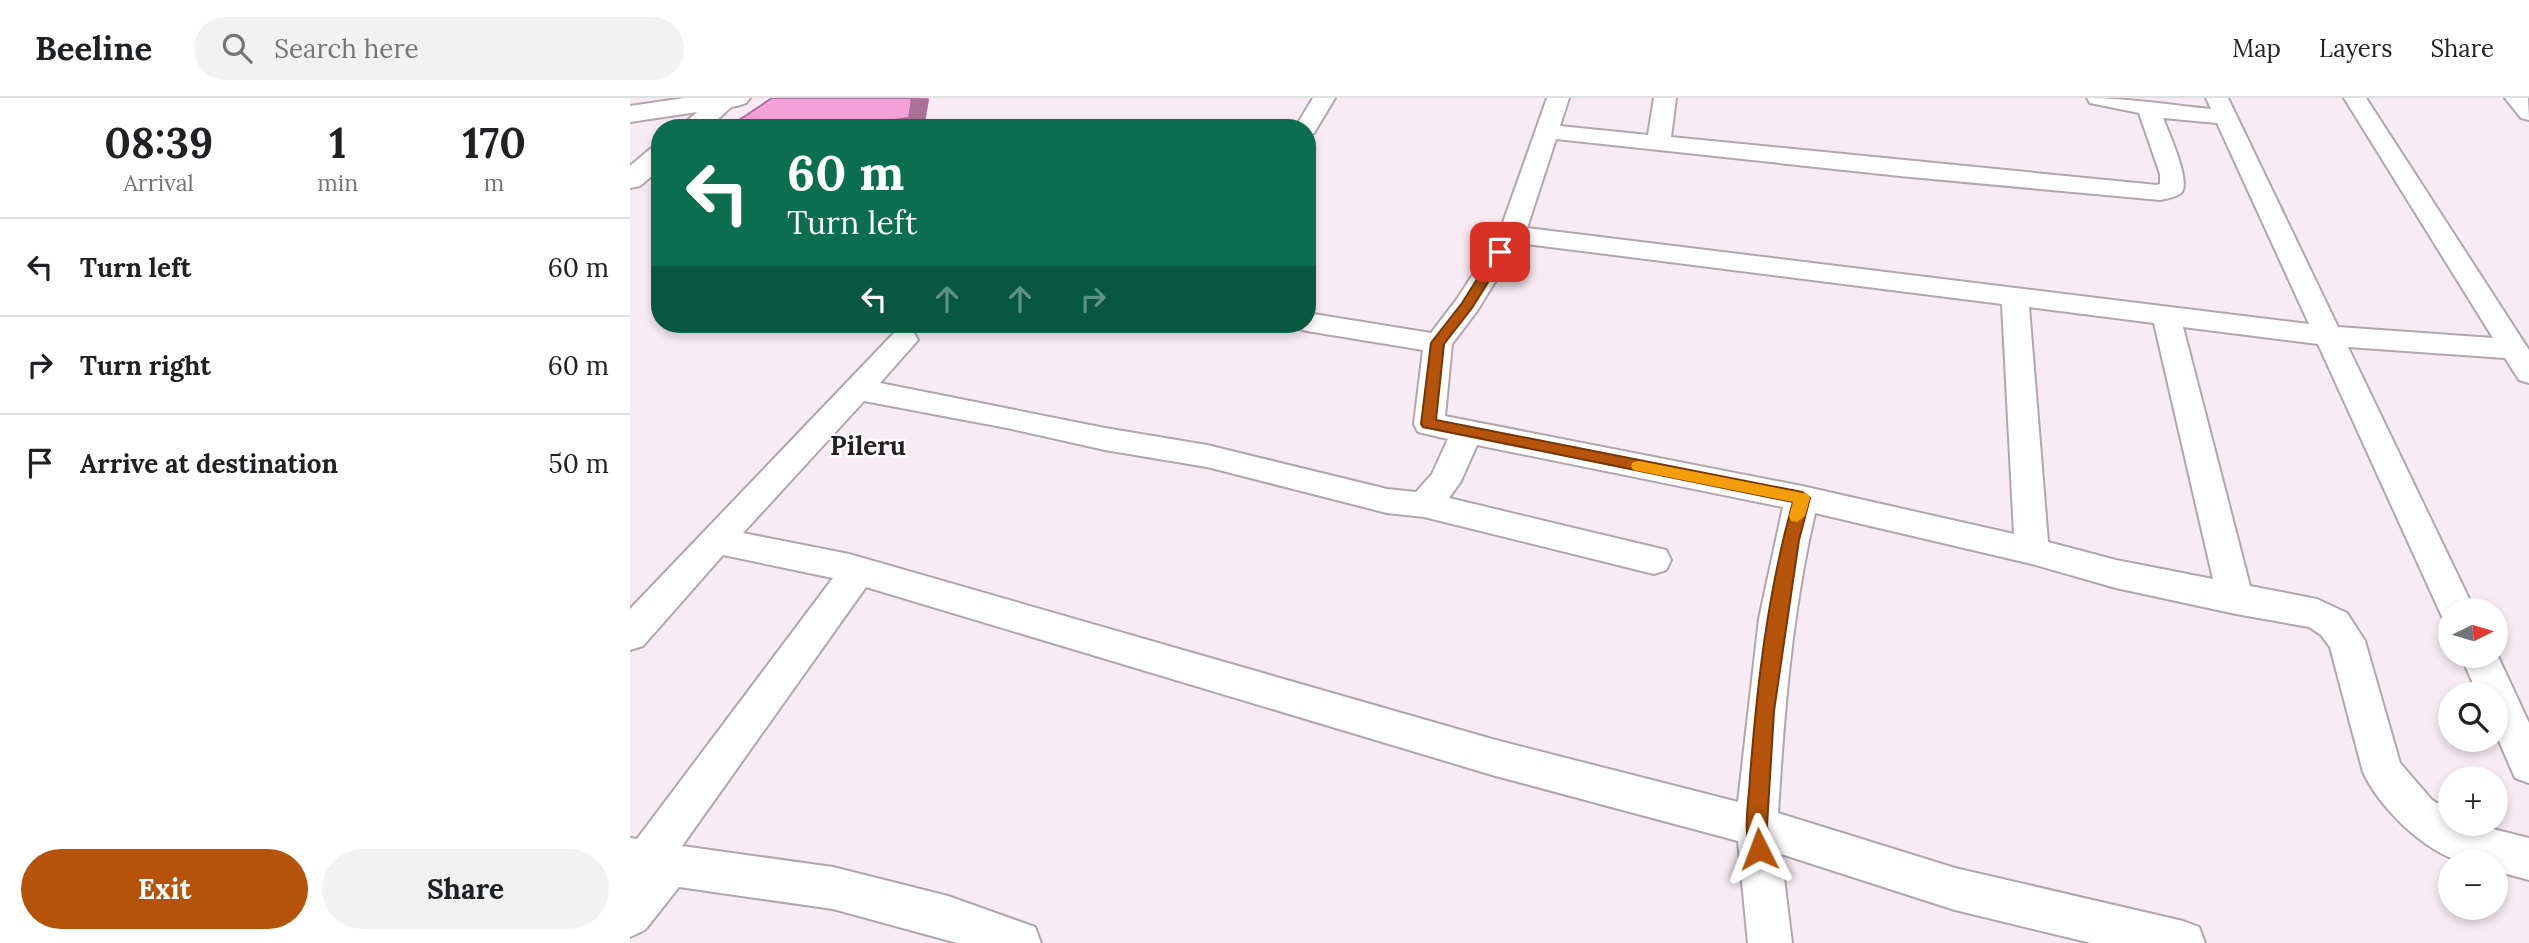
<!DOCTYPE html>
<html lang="en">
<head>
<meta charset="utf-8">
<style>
	:root { --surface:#fff; --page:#f2f2f2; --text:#202124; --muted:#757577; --line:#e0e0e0; --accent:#b45309 }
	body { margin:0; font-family:Lora,serif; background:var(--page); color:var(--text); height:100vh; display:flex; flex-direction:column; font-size:26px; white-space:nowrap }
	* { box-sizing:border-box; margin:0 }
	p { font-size:23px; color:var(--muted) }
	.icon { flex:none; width:38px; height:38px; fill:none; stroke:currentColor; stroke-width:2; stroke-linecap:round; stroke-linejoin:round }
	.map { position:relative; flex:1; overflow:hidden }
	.sheet { display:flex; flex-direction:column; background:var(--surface); width:630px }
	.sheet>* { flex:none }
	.hud { position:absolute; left:21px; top:21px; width:665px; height:214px; border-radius:28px; box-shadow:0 4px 10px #0003; background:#0b6e4f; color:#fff; overflow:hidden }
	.needle { width:46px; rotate:85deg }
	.controls { position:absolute; left:1808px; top:500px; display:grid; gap:14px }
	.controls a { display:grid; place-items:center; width:70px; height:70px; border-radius:50%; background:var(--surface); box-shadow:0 4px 10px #0003; font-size:35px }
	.pin { position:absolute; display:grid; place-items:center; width:60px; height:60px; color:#fff; margin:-30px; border-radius:14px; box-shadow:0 4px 10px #0006 }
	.me { position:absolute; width:77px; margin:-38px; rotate:357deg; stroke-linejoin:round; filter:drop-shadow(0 0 5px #0008) }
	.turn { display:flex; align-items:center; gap:24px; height:147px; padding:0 21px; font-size:32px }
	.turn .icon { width:91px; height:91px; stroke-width:2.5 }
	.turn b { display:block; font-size:49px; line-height:60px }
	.lanes { display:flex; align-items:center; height:66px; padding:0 21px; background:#0003; justify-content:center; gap:35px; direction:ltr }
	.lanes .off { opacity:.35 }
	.eta { display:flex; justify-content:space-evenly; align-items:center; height:119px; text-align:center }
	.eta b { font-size:42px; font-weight:700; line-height:49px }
	.action { display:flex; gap:14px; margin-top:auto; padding:14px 21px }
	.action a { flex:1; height:80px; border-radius:42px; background:var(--accent); color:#fff; font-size:28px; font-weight:700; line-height:80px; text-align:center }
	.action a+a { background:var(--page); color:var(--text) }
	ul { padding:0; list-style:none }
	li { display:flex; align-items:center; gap:21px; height:98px; padding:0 21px; border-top:2px solid var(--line) }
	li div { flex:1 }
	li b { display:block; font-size:26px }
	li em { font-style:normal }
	header { display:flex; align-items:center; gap:42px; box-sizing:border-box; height:98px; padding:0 35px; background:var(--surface); border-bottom:2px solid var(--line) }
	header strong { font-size:33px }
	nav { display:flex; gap:38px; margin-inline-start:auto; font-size:24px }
	.search { width:490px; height:63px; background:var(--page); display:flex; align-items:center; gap:18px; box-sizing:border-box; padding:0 24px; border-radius:38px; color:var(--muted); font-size:26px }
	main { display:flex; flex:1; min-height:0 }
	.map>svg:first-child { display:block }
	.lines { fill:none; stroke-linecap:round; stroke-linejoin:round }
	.street-casing { stroke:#b1a6ad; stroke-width:4 }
	.primary-casing { stroke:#b1a6ad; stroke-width:4 }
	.highway-casing { stroke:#b1a6ad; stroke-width:4 }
	.street { fill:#fff; fill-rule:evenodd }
	.primary { fill:#fff; fill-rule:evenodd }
	.highway { fill:#fff; fill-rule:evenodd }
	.wall { fill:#d38abb }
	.shaded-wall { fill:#ac7199 }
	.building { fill:#f5a1da; stroke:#ac7199; stroke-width:2 }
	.route { fill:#b45309; stroke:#753606; stroke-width:2 }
	.slow { fill:#f59e0b }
	.labels { text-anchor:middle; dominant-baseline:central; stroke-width:5; stroke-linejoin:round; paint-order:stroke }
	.district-label { font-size:26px; font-weight:bold; fill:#252023; stroke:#fff }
</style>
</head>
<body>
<header>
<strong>Beeline</strong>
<div class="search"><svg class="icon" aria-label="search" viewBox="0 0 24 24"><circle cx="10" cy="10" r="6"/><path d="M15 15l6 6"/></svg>Search here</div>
<nav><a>Map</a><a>Layers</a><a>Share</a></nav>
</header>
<main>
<section class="sheet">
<div class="eta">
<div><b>08:39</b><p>Arrival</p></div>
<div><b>1</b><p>min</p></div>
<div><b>170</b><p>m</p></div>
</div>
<ul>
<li><svg class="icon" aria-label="left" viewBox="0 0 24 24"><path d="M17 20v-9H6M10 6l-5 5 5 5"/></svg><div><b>Turn left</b></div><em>60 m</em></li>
<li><svg class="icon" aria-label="right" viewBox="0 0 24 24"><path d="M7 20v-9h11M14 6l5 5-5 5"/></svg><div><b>Turn right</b></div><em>60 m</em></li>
<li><svg class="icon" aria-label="arrive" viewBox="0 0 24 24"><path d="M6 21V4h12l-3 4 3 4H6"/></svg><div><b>Arrive at destination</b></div><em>50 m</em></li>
</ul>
<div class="action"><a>Exit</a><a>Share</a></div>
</section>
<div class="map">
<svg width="1899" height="845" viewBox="0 0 1899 845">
	<rect width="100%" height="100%" fill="#f8ebf3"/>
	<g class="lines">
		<defs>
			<path id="street" d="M683 0H705L684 35 677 37V30H665Z
				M917 0H939L930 28 1018 37 1024 0H1046L1041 39 1527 87 1530 86V76L1509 15 1460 5 1457 0C1499 0 1539 7 1581 11L1576 0H1598L1708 229 1863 240 1714 0H1736L1899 252V285L1889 282 1875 260 1718 249 1845 513H1820V525L1814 523 1688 246 1553 229 1620 488 1687 501 1717 515 1735 543 1770 665 1802 702 1820 713V726H1843L1899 740V782L1866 773V765C1855 765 1842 767 1833 764 1794 754 1749 709 1733 674L1700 549 1691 537 1679 529 1606 516 1486 490 1402 466 1185 415C1162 514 1154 614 1148 715L1325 770 1553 823 1569 829 1575 845H1461L1325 812 1151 756 1162 845H1118L1108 743 862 677 236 489 52 748 203 769 318 798 405 829 411 845H327L203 811 49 789 15 832 0 839V740L7 741 203 480 93 457 13 548 0 552V511L264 235 274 233 284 235 288 242 250 285 475 330 577 347 757 391 786 394 802 376 818 341 788 334 784 326 793 252 677 233 667 230 664 226H677V215L801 235 827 201 869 136ZM1533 20 1587 25 1679 226 897 130 926 41 1270 78 1530 102C1536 101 1546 99 1551 95 1562 85 1538 33 1533 20ZM889 145 1372 206 1384 436 1172 388 815 318 822 246 847 213ZM1399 209 1524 225 1583 481 1486 462 1418 444ZM234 303 377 330 475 352 577 369 757 415 794 419 1024 476 1036 472 1041 462 1036 452 819 400 831 383 847 347 1153 409 1129 521 1108 704 862 641 219 456 113 435Z
				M1875 0H1898L1899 22 1891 20Z
				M1866 554 1899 625V685L1885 680 1866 636V597H1848L1831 558H1866Z"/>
			<path id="primary" d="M83 0 109 2 78 30H49Z
				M30 49V71L10 88 0 90V68L20 51Z"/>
			<path id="highway" d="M55 0H120L116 5 107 8 0 24V8Z"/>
		</defs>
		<!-- street casing -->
		<use href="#street" class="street-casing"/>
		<!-- primary casing -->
		<use href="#primary" class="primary-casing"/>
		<!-- highway casing -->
		<use href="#highway" class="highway-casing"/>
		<!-- street -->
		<use href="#street" class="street"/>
		<!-- primary -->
		<use href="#primary" class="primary"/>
		<!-- highway -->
		<use href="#highway" class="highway"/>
	</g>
	<!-- wall -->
	<path class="wall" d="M142 0H298L299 1 294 30H97Z"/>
	<!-- shaded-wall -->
	<path class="shaded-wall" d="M282 0 299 1 294 30H229L228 27Z
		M218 25 221 30H210Z"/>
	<!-- building -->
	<path class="building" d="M142 0H282L279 20 228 27 218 25 210 30H97Z"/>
	<!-- route -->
	<path class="route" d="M870 150 877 154 842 210 814 246 806 322 1172 394 1180 400 1169 442 1144 613 1137 728 1140 751 1137 758 1129 761 1122 758C1112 734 1119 704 1120 679 1127 587 1138 492 1163 404L793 329 791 326 801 245 832 205 866 151Z"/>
	<!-- slow -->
	<path class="slow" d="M1009 363 1178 396 1180 400 1175 418 1167 424 1161 423 1159 418 1163 404 1003 372 1001 368 1003 364Z"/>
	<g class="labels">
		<!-- district labels -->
		<g class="district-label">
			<text x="238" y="347">Pileru</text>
		</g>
	</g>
</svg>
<div class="controls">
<a><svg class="needle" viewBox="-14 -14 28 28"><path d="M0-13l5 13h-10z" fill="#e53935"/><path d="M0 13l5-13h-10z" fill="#757577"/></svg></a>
<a><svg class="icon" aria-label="search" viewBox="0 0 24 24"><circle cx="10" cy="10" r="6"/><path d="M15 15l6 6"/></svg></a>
<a>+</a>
<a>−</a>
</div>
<div class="pin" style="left:870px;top:154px;background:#d93025"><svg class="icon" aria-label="arrive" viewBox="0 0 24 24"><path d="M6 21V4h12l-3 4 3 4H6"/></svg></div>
<svg class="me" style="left:1129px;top:751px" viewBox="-20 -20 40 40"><path d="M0-17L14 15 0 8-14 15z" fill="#b45309" stroke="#fff" stroke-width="4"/></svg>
<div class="hud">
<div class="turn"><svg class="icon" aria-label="left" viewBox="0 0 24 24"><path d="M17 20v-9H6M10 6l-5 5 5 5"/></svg><div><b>60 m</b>Turn left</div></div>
<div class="lanes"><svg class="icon" aria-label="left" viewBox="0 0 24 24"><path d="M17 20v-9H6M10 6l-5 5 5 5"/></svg><svg class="icon off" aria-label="ahead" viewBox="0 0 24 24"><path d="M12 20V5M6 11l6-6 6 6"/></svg><svg class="icon off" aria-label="ahead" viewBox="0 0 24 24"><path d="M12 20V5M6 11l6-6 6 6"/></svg><svg class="icon off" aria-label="right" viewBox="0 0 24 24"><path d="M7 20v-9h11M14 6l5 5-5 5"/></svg></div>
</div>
</div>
</main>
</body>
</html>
